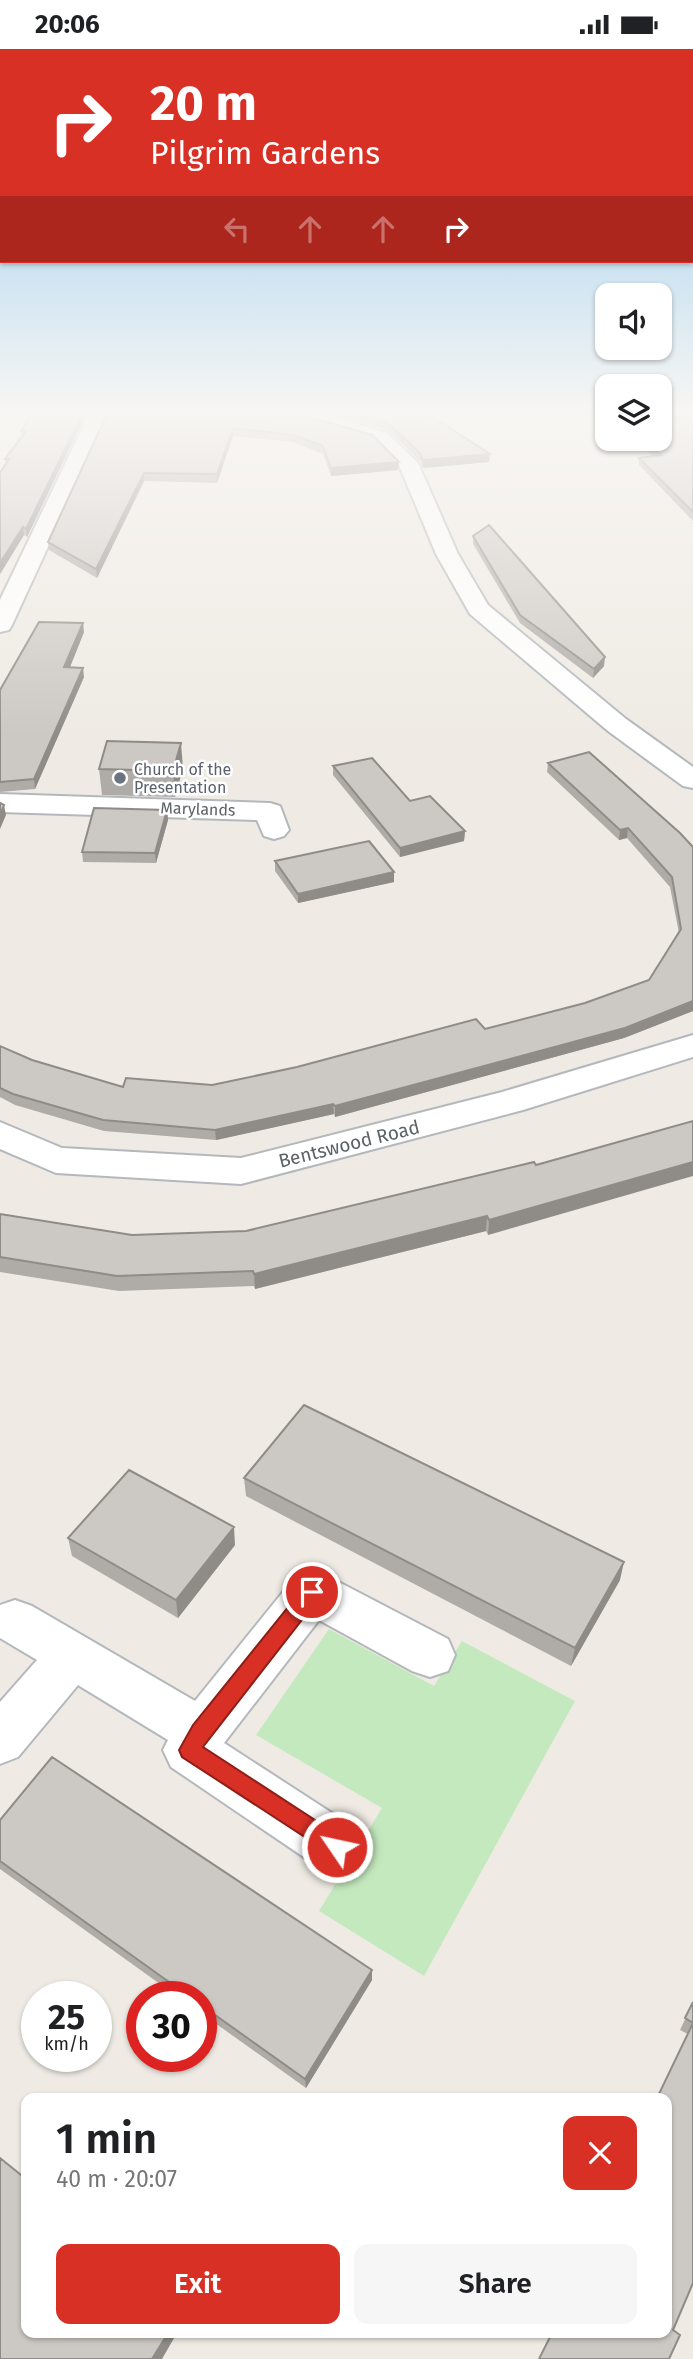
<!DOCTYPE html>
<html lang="en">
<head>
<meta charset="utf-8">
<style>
	:root { --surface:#fff; --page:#f6f6f6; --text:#202124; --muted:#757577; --accent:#d93025 }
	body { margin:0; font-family:"Fira Sans",sans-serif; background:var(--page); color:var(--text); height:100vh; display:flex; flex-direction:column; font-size:26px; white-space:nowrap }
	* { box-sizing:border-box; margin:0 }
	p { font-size:23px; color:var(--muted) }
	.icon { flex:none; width:38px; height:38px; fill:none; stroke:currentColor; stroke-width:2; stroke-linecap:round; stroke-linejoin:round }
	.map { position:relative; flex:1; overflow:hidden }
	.panel { position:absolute; left:21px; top:2044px; width:651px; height:245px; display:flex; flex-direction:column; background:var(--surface); border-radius:14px; box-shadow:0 2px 5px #0004 }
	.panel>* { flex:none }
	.guide { position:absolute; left:0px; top:0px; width:693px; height:214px; box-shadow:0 2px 5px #0004; background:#d93025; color:#fff; overflow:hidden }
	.fabs { position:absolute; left:595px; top:234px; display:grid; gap:14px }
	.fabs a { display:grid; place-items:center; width:77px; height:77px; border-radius:14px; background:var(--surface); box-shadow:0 2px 5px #0004; font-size:35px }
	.speed { position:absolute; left:21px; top:1932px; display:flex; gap:14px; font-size:35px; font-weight:700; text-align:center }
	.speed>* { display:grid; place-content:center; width:91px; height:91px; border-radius:50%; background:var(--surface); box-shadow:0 2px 5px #0004; line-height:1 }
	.speed small { font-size:18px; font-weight:400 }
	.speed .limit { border:10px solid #d22; background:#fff; color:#111 }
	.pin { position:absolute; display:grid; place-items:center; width:60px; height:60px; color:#fff; margin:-30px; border:4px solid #fff; border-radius:50%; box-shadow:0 2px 7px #0007 }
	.me { position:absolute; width:77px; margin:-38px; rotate:304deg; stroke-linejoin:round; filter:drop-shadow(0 0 5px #0008) }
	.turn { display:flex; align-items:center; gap:24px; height:147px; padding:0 35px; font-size:32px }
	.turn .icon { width:91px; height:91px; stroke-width:2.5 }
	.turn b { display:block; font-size:49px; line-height:60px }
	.lanes { display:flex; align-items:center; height:66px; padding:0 35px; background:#0003; justify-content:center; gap:35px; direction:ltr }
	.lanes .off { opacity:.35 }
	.round { display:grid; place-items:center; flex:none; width:74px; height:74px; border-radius:14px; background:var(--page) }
	.overview { display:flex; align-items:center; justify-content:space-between; height:119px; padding:0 35px }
	h1 { font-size:42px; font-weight:600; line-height:52px }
	.primary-button { display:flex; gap:14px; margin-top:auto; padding:14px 35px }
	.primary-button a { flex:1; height:80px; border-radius:14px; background:var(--accent); color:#fff; font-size:28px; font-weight:600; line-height:80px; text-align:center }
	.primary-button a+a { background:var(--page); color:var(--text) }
	.status { display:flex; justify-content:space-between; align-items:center; height:49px; padding:0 35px; background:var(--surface); direction:ltr }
	.status svg { height:19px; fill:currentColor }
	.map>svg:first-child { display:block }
	.green { fill:#c5e9be }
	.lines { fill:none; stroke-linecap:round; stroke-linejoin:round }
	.minor-casing { stroke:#b4b8bc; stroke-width:4 }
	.minor { fill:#fff; fill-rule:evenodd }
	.wall { fill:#afaca8 }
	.shaded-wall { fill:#8f8c88 }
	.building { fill:#ccc8c3; stroke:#8f8c88; stroke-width:2 }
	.route { fill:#d93025; stroke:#8d1f18; stroke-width:2 }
	.worship-dot { fill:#6b7280; stroke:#fff; stroke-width:2.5 }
	.labels { text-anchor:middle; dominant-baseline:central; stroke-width:5; stroke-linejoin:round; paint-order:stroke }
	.far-worship-label { font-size:16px; fill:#5b616d; stroke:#fff; text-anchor:start }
	.far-street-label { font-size:16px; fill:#5c6265; stroke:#fff }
	.street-label { font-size:19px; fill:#5c6265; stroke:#fff }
</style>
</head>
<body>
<div class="status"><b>20:06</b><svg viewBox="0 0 49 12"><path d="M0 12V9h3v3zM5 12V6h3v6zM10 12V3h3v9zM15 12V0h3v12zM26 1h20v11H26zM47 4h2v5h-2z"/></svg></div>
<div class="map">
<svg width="693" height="2310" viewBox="0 0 693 2310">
	<rect width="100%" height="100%" fill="#efebe4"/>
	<!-- green -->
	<path class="green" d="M329 1580 434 1637 462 1592 575 1652 424 1927 319 1862 382 1759 256 1686Z"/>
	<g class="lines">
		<defs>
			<path id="minor" d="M90 363H110L12 576 9 581 0 583V551Z
				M209 363H318L387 384 418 414 458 505 488 556 626 670 693 718V739L683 737 608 682 470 565 436 505 399 416 373 392 310 373 219 369Z
				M0 745 270 754 280 757 289 781 284 787 274 790 264 787 257 771 0 763Z
				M693 986V1008L523 1061 241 1135 56 1124 0 1100V1073L62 1099 241 1109 502 1043Z
				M312 1522 329 1528 448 1590 455 1606 448 1622 430 1628 412 1622 319 1571 224 1694 355 1779 363 1798 355 1817 336 1825 317 1817 171 1718 163 1701 168 1691 78 1636 18 1708 0 1715V1653L37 1611 0 1589V1556L15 1551 32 1557 195 1652 295 1528Z"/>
		</defs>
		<!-- minor casing -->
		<use href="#minor" class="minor-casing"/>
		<!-- minor -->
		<use href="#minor" class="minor"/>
	</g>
	<!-- wall -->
	<path class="wall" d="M34 363H87L27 488 24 486 0 525V424L6 415 5 410 22 387 21 382Z
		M326 363H417L489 413 423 419 420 412 388 381Z
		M218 364 309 368 398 421 331 427 323 405 293 393 233 387 217 434 144 432 97 529 49 501 48 493Z
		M693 374V472L639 416V409L653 407 641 397 642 390H660Z
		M473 487 604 617 593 629 520 574 473 495Z
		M84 583 70 618 84 628 35 740 0 743V641Z
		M548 714 693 798V962L624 989 335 1068 334 1065 216 1091 104 1082 15 1056 0 1048V997L32 1011 123 1038 212 1036 485 980 585 954 649 931 679 884 670 838 627 789 619 791 547 723Z
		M333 717 410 752 465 782 464 792 400 808 333 726Z
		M183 719 175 748 102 746 99 720Z
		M167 761 168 771 156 814 83 813 82 803Z
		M275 812 394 833 298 854 275 822Z
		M534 1113 488 1186 486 1182 255 1240 254 1237 119 1242 0 1223V1165L132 1186 246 1182Z
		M244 1429 620 1531 571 1617 246 1447Z
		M68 1489 235 1496 178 1569 72 1507Z
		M0 1771 372 1931 306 2039 201 1964V1948H178L0 1820Z
		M693 1953V2234L667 2284 688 1985 680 1981Z"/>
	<!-- shaded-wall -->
	<path class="shaded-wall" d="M83 363H87L27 488 26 480Z
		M233 379V387L217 434V425Z
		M490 405 489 413 423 419V411Z
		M399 413 398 421 331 427V419Z
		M144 424V432L97 529 96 520Z
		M23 478 24 486 0 525V514Z
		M83 574 84 583 66 628 64 618Z
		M605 608 604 617 593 629 594 620Z
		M83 619 84 628 35 740 34 730Z
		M181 694 183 719 175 748 173 722Z
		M4 756 6 766 0 780V766Z
		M167 761 168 771 156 814 155 804Z
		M628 779 627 789 619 791 620 781Z
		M465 782 464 792 400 808V799Z
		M394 823V833L298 854V845Z
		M693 952V962L624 989 335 1068V1057Z
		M333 1055 334 1065 216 1091 215 1081Z
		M693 1113V1127L488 1186 489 1171Z
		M487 1167 486 1182 255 1240 254 1225Z
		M234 1478 235 1496 178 1569 176 1551Z
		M624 1513 620 1531 571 1617 575 1599Z
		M372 1921V1931L306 2039 305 2030Z
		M168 2284H177L162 2310H152Z"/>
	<!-- building -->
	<path class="building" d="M34 363H83L26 480 23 478 0 514V424L9 410H5L26 382H21Z
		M108 363H216L218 364 309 368 372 386 399 413 331 419 323 397 293 386 233 379 217 425 144 424 96 520 48 493Z
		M351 363H417L434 369 490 405 423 411 420 404 388 374Z
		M685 367 693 374V463L639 409 661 406 643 390H660V370Z
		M489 476 605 608 594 620 520 566 473 487Z
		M39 573 83 574 64 618 83 619 34 730 0 733V641Z
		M107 692 181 694 173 722 99 720Z
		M589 703 680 784 693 798V952L625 979 335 1057 333 1055 215 1081 103 1071 13 1045 0 1039V997L32 1011 123 1038 126 1029 212 1036 297 1018 476 970 485 980 585 954 649 931 681 880 672 828 628 779 620 781 548 714Z
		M372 709 410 752 430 747 465 782 400 799 333 717Z
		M0 754 4 756 0 766Z
		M94 759 167 761 155 804 82 803Z
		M369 792 394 823 298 845 275 812Z
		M693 1072V1113L489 1171 487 1167 254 1225 253 1222 117 1227 0 1208V1165L132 1186 246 1182 534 1113 536 1116Z
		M304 1356 624 1513 575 1599 244 1429Z
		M129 1421 234 1478 176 1551 68 1489Z
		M52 1708 372 1921 305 2030 201 1956V1948H190L0 1812V1771Z
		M693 1953V2234L673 2281 680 2286 669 2310H539L552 2284H667V2049H657L693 1974 685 1969Z
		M0 2109 26 2130V2284H168L152 2310H0Z"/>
	<!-- sky -->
	<linearGradient id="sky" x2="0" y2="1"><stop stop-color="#8dc8f1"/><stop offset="0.53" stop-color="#f8f6f3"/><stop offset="1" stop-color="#f8f6f3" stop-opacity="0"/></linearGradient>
	<rect width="693" height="686" fill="url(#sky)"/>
	<!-- route -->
	<path class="route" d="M312 1535 319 1537 322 1543 319 1549 203 1698 344 1790 348 1798 344 1806 337 1809 182 1708 179 1701 193 1676 305 1537Z"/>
	<!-- markers -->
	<circle class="worship-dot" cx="120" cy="729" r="7"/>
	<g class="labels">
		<!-- far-worship labels -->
		<g class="far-worship-label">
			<text x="134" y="720">Church of the<tspan x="134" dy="18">Presentation</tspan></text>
		</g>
		<!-- far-street labels -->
		<g class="far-street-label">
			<text transform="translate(198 760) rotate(2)">Marylands</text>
		</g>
		<!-- street labels -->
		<g class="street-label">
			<text transform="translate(349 1095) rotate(-14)">Bentswood Road</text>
		</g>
	</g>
</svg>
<div class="fabs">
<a><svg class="icon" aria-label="sound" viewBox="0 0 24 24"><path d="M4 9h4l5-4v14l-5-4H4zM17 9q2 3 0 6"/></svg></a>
<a><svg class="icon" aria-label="layers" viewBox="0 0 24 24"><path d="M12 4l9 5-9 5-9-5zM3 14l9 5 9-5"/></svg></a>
</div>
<div class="speed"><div>25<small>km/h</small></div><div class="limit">30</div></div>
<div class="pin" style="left:312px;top:1543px;background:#d93025"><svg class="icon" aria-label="arrive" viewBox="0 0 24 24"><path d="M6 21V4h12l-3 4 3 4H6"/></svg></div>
<svg class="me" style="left:337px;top:1798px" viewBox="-20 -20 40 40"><circle r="17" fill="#d93025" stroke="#fff" stroke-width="3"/><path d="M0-11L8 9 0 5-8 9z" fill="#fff"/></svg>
<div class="guide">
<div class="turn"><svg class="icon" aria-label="right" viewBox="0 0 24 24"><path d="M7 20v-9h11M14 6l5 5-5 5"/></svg><div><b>20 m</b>Pilgrim Gardens</div></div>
<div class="lanes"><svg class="icon off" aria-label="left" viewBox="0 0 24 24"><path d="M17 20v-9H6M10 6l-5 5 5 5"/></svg><svg class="icon off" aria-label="ahead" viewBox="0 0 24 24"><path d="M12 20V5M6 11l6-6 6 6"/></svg><svg class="icon off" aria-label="ahead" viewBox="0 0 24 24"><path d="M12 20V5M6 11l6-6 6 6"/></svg><svg class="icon" aria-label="right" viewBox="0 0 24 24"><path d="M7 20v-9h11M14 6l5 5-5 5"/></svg></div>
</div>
<section class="panel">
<div class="overview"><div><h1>1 min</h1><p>40 m · 20:07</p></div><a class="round" style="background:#d93025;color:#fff"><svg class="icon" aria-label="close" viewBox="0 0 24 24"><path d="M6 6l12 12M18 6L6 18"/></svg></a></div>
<div class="primary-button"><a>Exit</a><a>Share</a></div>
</section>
</div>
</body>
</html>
